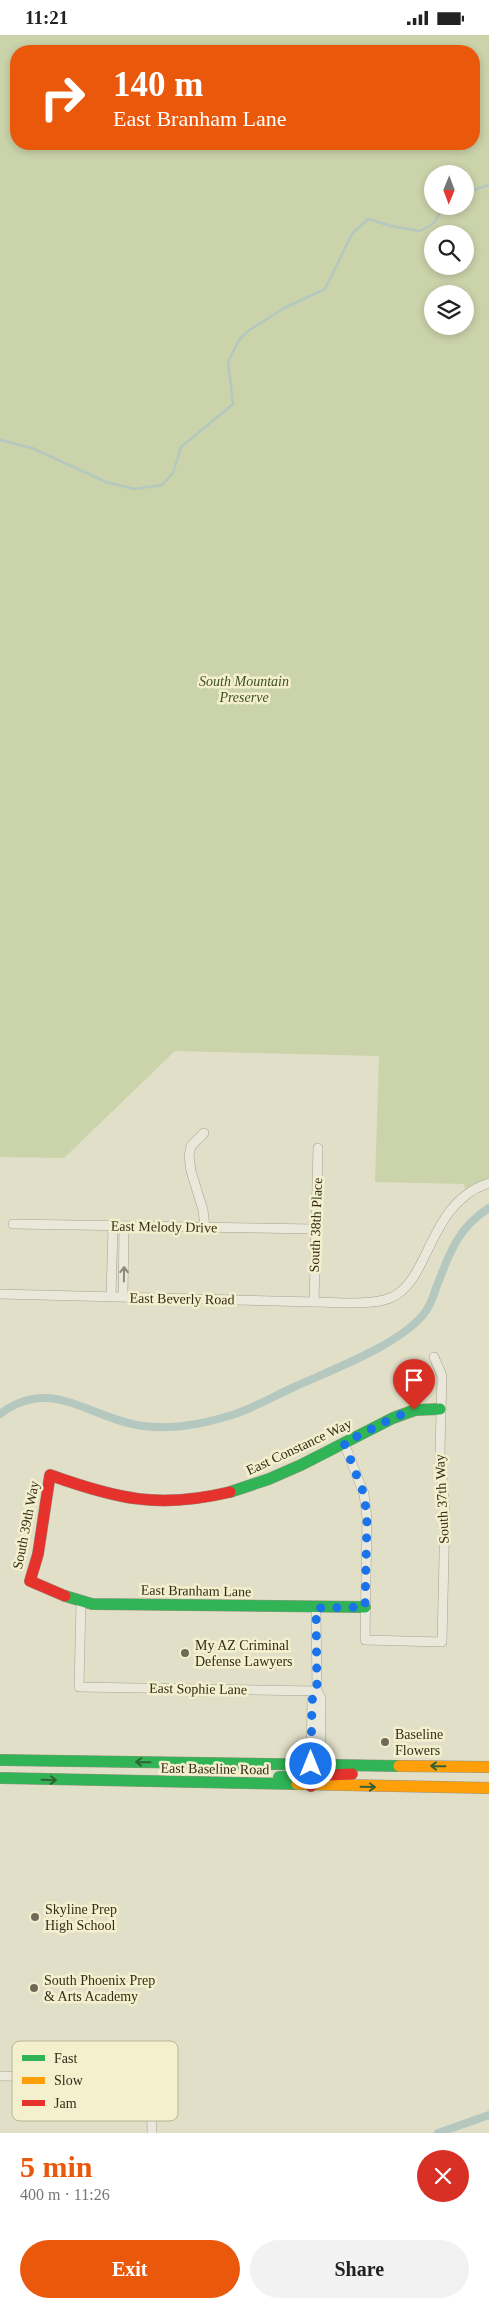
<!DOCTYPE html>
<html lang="en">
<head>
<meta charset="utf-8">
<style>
	:root { --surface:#fff; --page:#f2f2f2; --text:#222; --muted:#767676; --accent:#ea580c }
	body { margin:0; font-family:Georgia,serif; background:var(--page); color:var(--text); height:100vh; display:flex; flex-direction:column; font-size:19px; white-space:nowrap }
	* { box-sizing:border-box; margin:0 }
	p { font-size:16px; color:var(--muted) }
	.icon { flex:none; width:28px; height:28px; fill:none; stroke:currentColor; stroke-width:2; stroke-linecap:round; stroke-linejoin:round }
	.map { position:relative; height:2098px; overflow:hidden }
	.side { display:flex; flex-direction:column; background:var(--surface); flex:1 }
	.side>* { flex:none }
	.guide { position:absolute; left:10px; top:10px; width:470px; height:105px; border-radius:20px; box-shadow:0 2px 8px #0003; background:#ea580c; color:#fff; overflow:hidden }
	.needle { width:32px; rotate:181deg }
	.controls { position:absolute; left:424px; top:130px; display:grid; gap:10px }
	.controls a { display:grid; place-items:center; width:50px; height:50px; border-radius:50%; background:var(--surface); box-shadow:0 2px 8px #0003; font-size:25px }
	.pin { position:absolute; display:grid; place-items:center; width:42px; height:42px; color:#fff; margin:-51px -21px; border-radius:50% 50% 50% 0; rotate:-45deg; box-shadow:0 0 5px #0007 }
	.pin .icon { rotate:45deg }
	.me { position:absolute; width:55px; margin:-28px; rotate:0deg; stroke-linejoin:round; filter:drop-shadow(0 0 4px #0008) }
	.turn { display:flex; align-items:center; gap:18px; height:105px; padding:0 20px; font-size:22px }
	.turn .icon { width:65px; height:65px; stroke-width:2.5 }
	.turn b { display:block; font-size:35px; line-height:42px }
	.round { display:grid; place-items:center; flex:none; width:52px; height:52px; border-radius:26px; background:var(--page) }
	.headline { display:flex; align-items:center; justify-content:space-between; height:85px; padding:0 20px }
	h1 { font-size:30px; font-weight:800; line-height:38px; color:var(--accent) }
	.primary-button { display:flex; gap:10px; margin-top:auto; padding:10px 20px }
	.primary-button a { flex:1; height:58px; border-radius:30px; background:var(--accent); color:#fff; font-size:20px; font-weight:800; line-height:58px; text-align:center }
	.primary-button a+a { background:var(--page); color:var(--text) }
	.status { display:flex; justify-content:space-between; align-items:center; height:35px; padding:0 25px; background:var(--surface); direction:ltr }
	.status svg { height:14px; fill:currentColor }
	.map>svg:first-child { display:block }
	.green { fill:#cbd3aa; fill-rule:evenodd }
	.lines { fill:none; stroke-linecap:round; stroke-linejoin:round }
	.stream { stroke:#b4c8bf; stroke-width:2.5 }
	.canal { stroke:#b4c8bf; stroke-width:8 }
	.street-casing { stroke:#a6a292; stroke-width:10 }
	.fast-casing { stroke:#969282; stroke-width:12 }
	.slow-casing { stroke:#969282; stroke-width:12 }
	.jam-casing { stroke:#969282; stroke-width:12 }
	.street { stroke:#e9e8da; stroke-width:9 }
	.fast { stroke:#30b455; stroke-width:11 }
	.slow { stroke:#ff9f0a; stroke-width:11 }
	.jam { stroke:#e5322d; stroke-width:11 }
	.oneway { stroke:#8e8a7a }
	.oneway2 { stroke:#326232 }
	.route { stroke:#1a73e8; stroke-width:9; stroke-dasharray:0 16.2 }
	.poi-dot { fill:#706b58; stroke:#f4f0cd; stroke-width:2 }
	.labels { text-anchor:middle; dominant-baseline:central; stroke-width:5; stroke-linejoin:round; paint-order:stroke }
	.park-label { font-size:14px; font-style:italic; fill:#3b4f23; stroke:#f4f0cd }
	.street-label { font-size:14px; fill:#332c1b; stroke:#f4f0cd }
	.poi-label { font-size:14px; fill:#332c1b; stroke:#f4f0cd; text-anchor:start }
	.key { fill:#f4f0cd; stroke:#bab598; stroke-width:1 }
	.key-label { font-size:14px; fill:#332c1b }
</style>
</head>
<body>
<div class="status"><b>11:21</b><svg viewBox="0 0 49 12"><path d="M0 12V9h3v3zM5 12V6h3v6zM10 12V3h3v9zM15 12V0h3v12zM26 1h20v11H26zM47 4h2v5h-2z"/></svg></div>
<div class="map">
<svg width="489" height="2098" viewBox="0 0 489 2098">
	<rect width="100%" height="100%" fill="#e2dfc8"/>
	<!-- green -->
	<path class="green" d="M0 0H489V1146L466 1157 464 1149 375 1147 379 1021 175 1016 64 1123 0 1122ZM16 16H474V109H16ZM432 139H465V171H432ZM432 199H465V231H432ZM432 259H465V291H432Z"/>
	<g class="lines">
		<!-- stream -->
		<path class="stream" d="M465 158 489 150
			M0 405 32 413 106 447 134 454 162 450 173 438 181 412 233 369 228 327 239 305 248 296 284 273 325 254 352 199 368 184 391 191 420 196 434 188 444 171"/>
		<!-- canal -->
		<path class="canal" d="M0 1379C52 1340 90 1384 143 1391 174 1395 203 1389 232 1380 254 1373 274 1361 294 1352 331 1335 397 1311 423 1280 429 1273 433 1263 436 1253 449 1220 457 1193 489 1173
			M438 2098 489 2080"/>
		<defs>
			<path id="street" d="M204 1098 191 1111 189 1121 191 1136 203 1175 205 1192
				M13 1189 315 1194
				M0 1259 314 1267C335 1267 370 1271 390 1263 431 1247 427 1168 489 1148
				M111 1262 113 1190
				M123 1262 124 1191
				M314 1267 318 1113
				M344 1408 364 1459 367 1483 365 1605 442 1607 445 1479 440 1415 442 1341 434 1322
				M81 1567 79 1652 317 1656
				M316 1573 317 1656 321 1663 320 1730
				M311 1729 312 1665 317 1656
				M0 2041 141 2043 151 2051 152 2098"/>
			<path id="fast" d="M230 1457 269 1444 301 1430 393 1383 415 1375 440 1374
				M65 1561 92 1569 365 1572
				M0 1725 399 1731
				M279 1742 302 1741 320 1730
				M0 1743 297 1749"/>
			<path id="slow" d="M399 1731 489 1732
				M297 1749 489 1753"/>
			<path id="jam" d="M65 1561 30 1546 38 1519 50 1440C117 1464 159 1474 230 1457
				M311 1751 327 1740 352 1739"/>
		</defs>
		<!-- street casing -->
		<use href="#street" class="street-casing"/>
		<!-- fast casing -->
		<use href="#fast" class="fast-casing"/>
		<!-- slow casing -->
		<use href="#slow" class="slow-casing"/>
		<!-- jam casing -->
		<use href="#jam" class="jam-casing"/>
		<!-- street -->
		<use href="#street" class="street"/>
		<!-- fast -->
		<use href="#fast" class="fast"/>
		<!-- slow -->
		<use href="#slow" class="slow"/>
		<!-- jam -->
		<use href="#jam" class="jam"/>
	</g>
	<!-- one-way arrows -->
	<defs><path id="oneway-shaft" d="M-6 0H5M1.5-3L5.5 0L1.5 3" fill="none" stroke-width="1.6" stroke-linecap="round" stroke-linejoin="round" transform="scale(1.25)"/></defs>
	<use class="oneway" href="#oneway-shaft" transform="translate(124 1239) rotate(-89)"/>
	<g class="oneway2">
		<use href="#oneway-shaft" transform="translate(143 1727) rotate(-179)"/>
		<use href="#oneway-shaft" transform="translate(438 1731) rotate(-179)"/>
		<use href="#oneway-shaft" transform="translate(49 1745) rotate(2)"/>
		<use href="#oneway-shaft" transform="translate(368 1752) rotate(1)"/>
	</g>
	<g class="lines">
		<!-- route -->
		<path class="route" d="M311 1729 312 1665 317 1656 316 1573 365 1572 367 1483 364 1459 344 1408 393 1383 414 1375"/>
	</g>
	<!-- markers -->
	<g class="poi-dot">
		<circle cx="185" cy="1618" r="5"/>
		<circle cx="385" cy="1707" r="5"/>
		<circle cx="35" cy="1882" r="5"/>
		<circle cx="34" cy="1953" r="5"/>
	</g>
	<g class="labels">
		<!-- park labels -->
		<g class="park-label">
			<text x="244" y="646">South Mountain<tspan x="244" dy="16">Preserve</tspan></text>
		</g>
		<!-- street labels -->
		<g class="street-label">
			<text transform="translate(316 1190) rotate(-88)">South 38th Place</text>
			<text transform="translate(164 1192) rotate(1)">East Melody Drive</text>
			<text transform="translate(182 1264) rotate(1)">East Beverly Road</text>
			<text transform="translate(299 1412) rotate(-25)">East Constance Way</text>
			<text transform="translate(442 1464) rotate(-93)">South 37th Way</text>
			<text transform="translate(26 1490) rotate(-79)">South 39th Way</text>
			<text transform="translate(196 1556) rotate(1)">East Branham Lane</text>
			<text transform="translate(198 1654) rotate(1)">East Sophie Lane</text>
			<text transform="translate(215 1734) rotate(1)">East Baseline Road</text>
		</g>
		<!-- poi labels -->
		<g class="poi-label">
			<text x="195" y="1610">My AZ Criminal<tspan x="195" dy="16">Defense Lawyers</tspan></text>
			<text x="395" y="1699">Baseline<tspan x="395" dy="16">Flowers</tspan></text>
			<text x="45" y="1874">Skyline Prep<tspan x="45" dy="16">High School</tspan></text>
			<text x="44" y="1945">South Phoenix Prep<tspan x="44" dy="16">&amp; Arts Academy</tspan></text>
		</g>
	</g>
	<!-- legend -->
	<rect x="12" y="2006" width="166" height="80" rx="8" class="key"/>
	<rect x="22" y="2020" width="23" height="6" fill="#30b455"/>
	<rect x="22" y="2042" width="23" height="7" fill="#ff9f0a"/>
	<rect x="22" y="2065" width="23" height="6" fill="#e5322d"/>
	<g class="key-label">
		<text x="54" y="2028">Fast</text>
		<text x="54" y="2050">Slow</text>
		<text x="54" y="2073">Jam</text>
	</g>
</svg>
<div class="controls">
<a><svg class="needle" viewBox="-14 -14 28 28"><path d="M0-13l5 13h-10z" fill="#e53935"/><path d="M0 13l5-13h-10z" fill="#767676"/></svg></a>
<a><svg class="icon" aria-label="search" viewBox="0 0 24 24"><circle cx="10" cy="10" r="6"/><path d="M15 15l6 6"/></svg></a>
<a><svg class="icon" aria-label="layers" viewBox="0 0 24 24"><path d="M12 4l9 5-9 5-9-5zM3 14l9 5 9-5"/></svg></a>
</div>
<div class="pin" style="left:414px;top:1375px;background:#d93025"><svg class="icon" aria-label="arrive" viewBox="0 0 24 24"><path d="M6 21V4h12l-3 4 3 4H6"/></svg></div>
<svg class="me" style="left:311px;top:1729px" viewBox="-20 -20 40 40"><circle r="17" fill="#1a73e8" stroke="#fff" stroke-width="3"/><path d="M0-11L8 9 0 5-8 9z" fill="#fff"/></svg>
<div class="guide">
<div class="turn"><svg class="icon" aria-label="right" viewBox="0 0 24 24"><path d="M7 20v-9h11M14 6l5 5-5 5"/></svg><div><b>140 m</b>East Branham Lane</div></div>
</div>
</div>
<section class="side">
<div class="headline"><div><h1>5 min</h1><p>400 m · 11:26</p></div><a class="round" style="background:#d93025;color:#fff"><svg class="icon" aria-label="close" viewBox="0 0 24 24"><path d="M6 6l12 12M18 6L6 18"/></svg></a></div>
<div class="primary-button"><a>Exit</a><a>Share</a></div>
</section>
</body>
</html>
